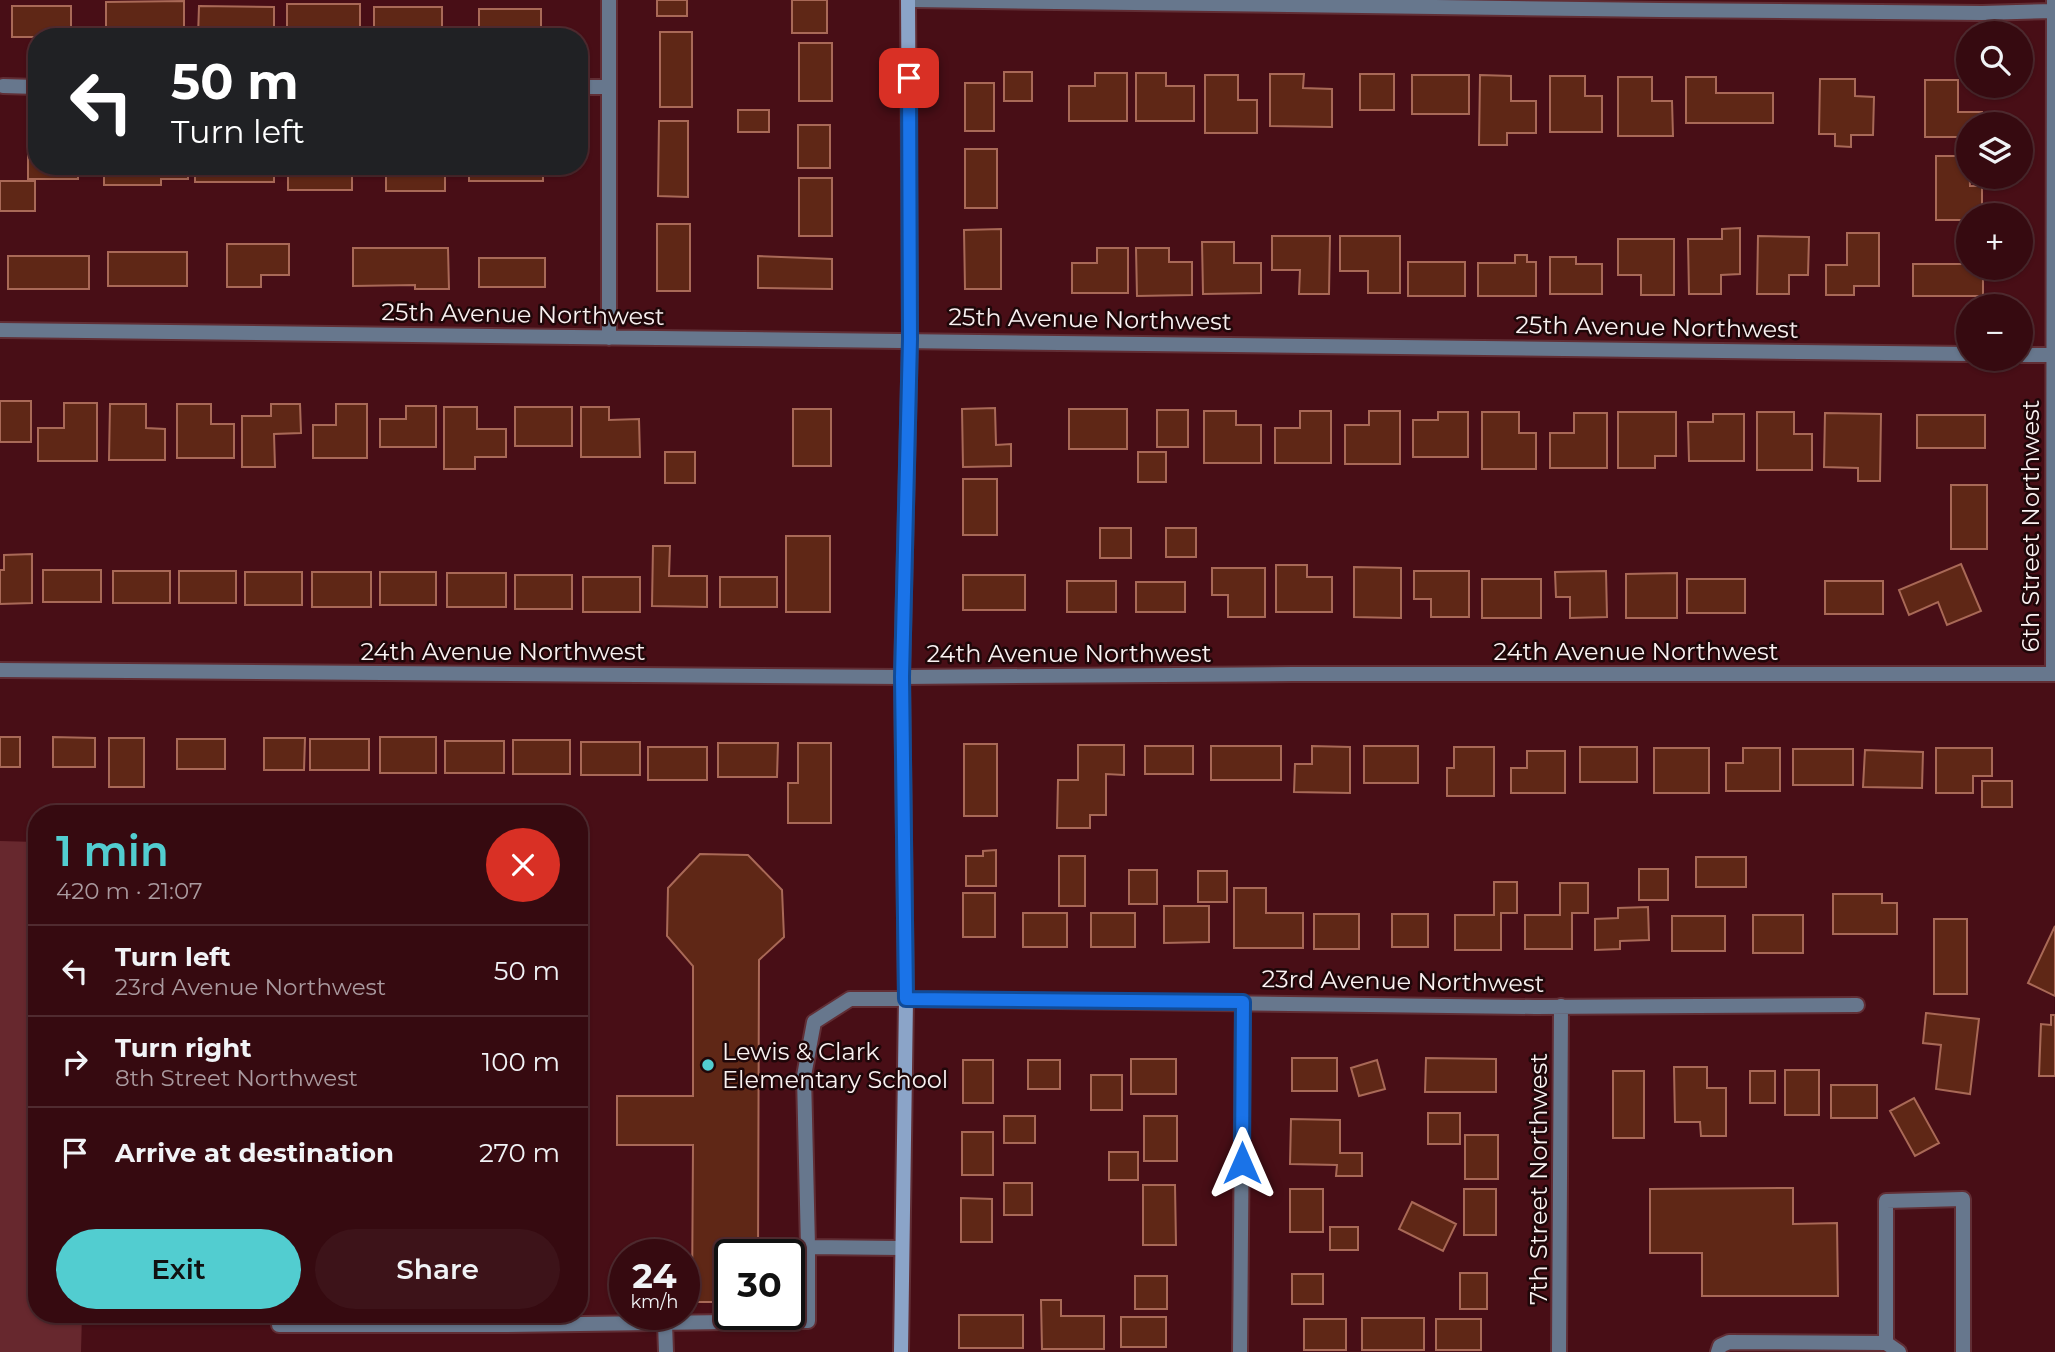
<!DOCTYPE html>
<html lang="en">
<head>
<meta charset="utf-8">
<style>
	:root { --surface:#360a10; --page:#3d1319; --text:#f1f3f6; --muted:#aa9a9f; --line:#502b30; --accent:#52cdd0 }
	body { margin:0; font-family:Montserrat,sans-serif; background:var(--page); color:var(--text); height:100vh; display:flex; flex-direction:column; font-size:26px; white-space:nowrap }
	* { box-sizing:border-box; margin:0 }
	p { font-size:23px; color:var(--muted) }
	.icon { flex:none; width:38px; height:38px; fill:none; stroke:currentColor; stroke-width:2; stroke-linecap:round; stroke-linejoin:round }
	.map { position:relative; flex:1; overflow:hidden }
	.side { position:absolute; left:28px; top:805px; width:560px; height:518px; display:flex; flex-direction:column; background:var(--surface); border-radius:28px; box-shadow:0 2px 5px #0004,0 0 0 2px var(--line) }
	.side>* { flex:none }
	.hud { position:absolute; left:28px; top:28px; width:560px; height:147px; border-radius:28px; box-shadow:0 2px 5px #0004,0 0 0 2px var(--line); background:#202124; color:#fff; overflow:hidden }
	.tools { position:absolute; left:1956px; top:21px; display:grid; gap:14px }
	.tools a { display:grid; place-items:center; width:77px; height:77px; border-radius:50%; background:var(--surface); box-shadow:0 2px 5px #0004,0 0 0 2px var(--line); font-size:35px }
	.speed { position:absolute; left:609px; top:1239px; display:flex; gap:14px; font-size:35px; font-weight:700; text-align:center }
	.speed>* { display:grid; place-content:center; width:91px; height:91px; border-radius:50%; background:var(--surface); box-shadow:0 2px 5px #0004,0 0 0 2px var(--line); line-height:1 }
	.speed small { font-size:18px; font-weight:400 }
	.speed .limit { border:4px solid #111; border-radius:10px; background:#fff; color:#111 }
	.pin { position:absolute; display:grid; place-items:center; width:60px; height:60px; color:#fff; margin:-30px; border-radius:14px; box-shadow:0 4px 10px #0006 }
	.me { position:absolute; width:77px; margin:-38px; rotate:0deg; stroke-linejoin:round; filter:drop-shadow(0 0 5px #0008) }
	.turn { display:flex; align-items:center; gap:24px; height:147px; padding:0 28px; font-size:32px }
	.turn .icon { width:91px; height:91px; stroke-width:2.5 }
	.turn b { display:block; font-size:49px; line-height:60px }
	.round { display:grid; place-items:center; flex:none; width:74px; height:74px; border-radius:37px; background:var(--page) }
	.headline { display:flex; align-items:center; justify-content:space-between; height:119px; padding:0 28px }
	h1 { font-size:42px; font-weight:600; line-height:52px; color:var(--accent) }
	.cta { display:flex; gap:14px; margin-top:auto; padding:14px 28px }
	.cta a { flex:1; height:80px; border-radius:42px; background:var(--accent); color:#111; font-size:28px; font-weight:600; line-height:80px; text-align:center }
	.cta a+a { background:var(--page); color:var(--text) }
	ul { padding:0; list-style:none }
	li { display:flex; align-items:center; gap:21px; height:91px; padding:0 28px; border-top:2px solid var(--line) }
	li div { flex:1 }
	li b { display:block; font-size:26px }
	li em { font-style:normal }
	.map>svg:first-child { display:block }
	.green { fill:#67282e }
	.building { fill:#5f2716; stroke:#a96957; stroke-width:2 }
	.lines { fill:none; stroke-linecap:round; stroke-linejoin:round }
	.lane-casing { stroke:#612e35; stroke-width:18 }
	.street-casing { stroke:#612e35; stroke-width:18 }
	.secondary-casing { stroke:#612e35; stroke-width:18 }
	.lane { stroke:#67778d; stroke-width:14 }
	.street { stroke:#67778d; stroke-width:14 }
	.secondary { stroke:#8ba4c8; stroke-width:14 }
	.route-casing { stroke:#114b97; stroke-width:18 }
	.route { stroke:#1a73e8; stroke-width:12 }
	.poi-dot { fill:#52cdd0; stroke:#1f0709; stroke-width:2.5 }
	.labels { text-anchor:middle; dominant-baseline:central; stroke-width:5; stroke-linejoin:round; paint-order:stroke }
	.street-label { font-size:24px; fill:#f9f1f1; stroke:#1f0709 }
	.poi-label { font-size:24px; fill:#f9f1f1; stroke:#1f0709; text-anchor:start }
</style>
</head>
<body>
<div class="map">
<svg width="2055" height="1352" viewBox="0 0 2055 1352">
	<rect width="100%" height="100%" fill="#480e16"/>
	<!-- green -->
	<path class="green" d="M0 841 37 842V1314H82L81 1352H0Z"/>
	<!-- building -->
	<path class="building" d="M657 0H687V16H657Z
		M792 0H827V33H792Z
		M184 1V37H106V2Z
		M287 4H360V35H287Z
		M12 6H71V37H12Z
		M199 6 274 7V37H198Z
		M374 7H442V37H374Z
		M479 9H541V37H479Z
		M660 32H692V107H660Z
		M799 43H832V101H799Z
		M1004 72H1032V101H1004Z
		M1095 73H1127V121H1069V86H1095Z
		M1136 73H1166V86H1194V121H1136Z
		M1270 74H1304L1303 88 1332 89V127L1270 126Z
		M1360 74H1394V110H1360Z
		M1205 75H1238V100H1257V133H1205Z
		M1412 75H1469V114H1412Z
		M1480 75 1511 76V101H1536V133H1507V145H1479Z
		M1550 76H1585V96H1602V132H1550Z
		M1618 77H1652V101H1672L1673 136H1618Z
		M1686 77H1716V93H1773V123H1686Z
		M1820 79H1855V96L1874 97 1873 135H1851V147L1835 146V134H1819Z
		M1925 80H1958V112H1982V124H1969V137H1925Z
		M965 83H994V131H965Z
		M738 110H769V132H738Z
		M659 121H688V197L658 196Z
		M798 125H830V168H798Z
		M28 146H37V166H78V179H28Z
		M965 149H997V208H965Z
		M1936 156H1969L1970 186H1982V215H1969V220H1936Z
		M104 166H188V179H161V185H104Z
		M195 166H274V182H195Z
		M288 166H352V190H288Z
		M386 166H445V191H386Z
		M469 166H543V181H469Z
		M799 178H832V236H799Z
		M0 181H35V211H0Z
		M657 224H690V291H657Z
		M1740 228V274L1721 275V294H1689L1688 239H1722V229Z
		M1001 229V289H965L964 230Z
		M1847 233H1879V286H1854V295H1826V265H1847Z
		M1272 236H1330L1329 294H1299L1300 270H1272Z
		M1340 236H1400V293H1368V271H1340Z
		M1758 236 1809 237 1808 275H1789V294H1757Z
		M1618 239H1674V295H1641V275H1618Z
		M1202 242H1234V263H1261V293L1203 294Z
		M227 244H289V275H261V287H227Z
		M353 248H448L449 289H415V285L353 286Z
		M1097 248H1128V293H1072V263H1097Z
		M1136 248H1169V262H1192V295L1137 296Z
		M108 252H187V286H108Z
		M1515 255H1527V262H1536V296H1478V263H1515Z
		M8 256H89V289H8Z
		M758 256 832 259V289L758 288Z
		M1550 257H1576V264H1602V294H1550Z
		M479 258H545V287H479Z
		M1408 262H1465V296H1408Z
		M1913 264H1969V268H1983V296H1913Z
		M0 401H31V442H0Z
		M64 403H97V461H38V428H64Z
		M110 404H146V428L165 429V460H109Z
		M177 404H211V424H234V458H177Z
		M271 404H300L301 433 274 434 275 467H242V416H271Z
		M336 404H367V458H313V425H336Z
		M406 406H436V447H380V419H406Z
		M444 407H477V429H506V457H475V469H444Z
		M515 407H572V446H515Z
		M581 407H609V420L639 419 640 457H581Z
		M995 408 996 445 1011 444V466L963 467 962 409Z
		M793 409H831V466H793Z
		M1069 409H1127V449H1069Z
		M1157 410H1188V447H1157Z
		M1204 411H1236V425H1261V463H1204Z
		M1300 411H1331V463H1275V428H1300Z
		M1369 411H1400V464H1345V425H1369Z
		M1438 412H1468V457H1413V420H1438Z
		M1482 412H1519V433H1536V469H1482Z
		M1618 412H1676V456H1655V468H1618Z
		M1757 412H1794V434H1812V470H1757Z
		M1574 413H1607V468H1550V433H1574Z
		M1825 413 1881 414 1880 481H1858V468L1824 467Z
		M1713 414H1744V461H1689L1688 422H1713Z
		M1917 415H1985V448H1917Z
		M665 452H695V483H665Z
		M1138 452H1166V482H1138Z
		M963 479H997V535H963Z
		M1951 485H1987V549H1951Z
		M1100 528H1131V558H1100Z
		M1166 528H1196V557H1166Z
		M786 536H830V612H786Z
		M653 546H670L669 576H707V607L652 606Z
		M32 554V603L0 604V570H4V555Z
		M1961 564 1981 611 1947 625 1938 602 1909 615 1899 590Z
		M1276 565H1307V577H1332V612H1276Z
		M1354 567 1401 568V618L1354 617Z
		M1212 568H1265V617H1228V595H1212Z
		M43 570H101V602H43Z
		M113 571H170V603H113Z
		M179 571H236V603H179Z
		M1414 571H1469V617H1431V599H1414Z
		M1606 571 1607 617 1570 618V597H1556L1555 572Z
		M245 572H302V605H245Z
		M312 572H371V607H312Z
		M380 572H436V605H380Z
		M447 573H506V607H447Z
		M1677 573V618H1626V574Z
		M515 575H572V609H515Z
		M963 575H1025V610H963Z
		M583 577H640V612H583Z
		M720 577H777V607H720Z
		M1482 579H1541V618H1482Z
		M1687 579H1745V613H1687Z
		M1067 581H1116V612H1067Z
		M1825 581H1883V614H1825Z
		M1136 582H1185V612H1136Z
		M0 737H20V767H0Z
		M53 737 95 738V767H53Z
		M380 737H436V773H380Z
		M109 738H144V787H109Z
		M264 738H305L304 770H264Z
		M177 739H225V769H177Z
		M310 739H369V770H310Z
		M513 740H570V774H513Z
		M445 741H504V773H445Z
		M581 742H640V775H581Z
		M718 743H778L777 777H718Z
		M798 743H831V823H788V783H798Z
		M964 744H997V816H964Z
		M1078 745H1124V775L1106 774V815H1090V828H1057L1058 780H1078Z
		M1145 746H1193V774H1145Z
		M1211 746H1281V780H1211Z
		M1312 746 1350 747V793L1294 792 1295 764H1312Z
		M1364 746H1418V783H1364Z
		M648 747H707V780H648Z
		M1454 747H1494V796H1447V768H1454Z
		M1580 747H1637V782H1580Z
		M1654 748H1709V793H1654Z
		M1743 748H1780V791H1726V763H1743Z
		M1936 748H1992V776H1973V793H1936Z
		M1793 749H1853V785H1793Z
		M1865 750 1923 752 1922 788 1863 787Z
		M1527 751H1565V793H1511V768H1527Z
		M1982 781H2012V807H1982Z
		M996 850V886H966V856H983V851Z
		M700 854 748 855 782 890 784 937 759 960 758 1255H730V1302H692L693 1145H617V1096H693V966L667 936 668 888Z
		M1059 856H1085V906H1059Z
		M1696 857H1746V887H1696Z
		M1639 869H1668V900H1639Z
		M1129 870H1157V904H1129Z
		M1198 871H1227V902H1198Z
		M1494 882H1517V913H1501V950H1455V915H1494Z
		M1560 883H1588V913H1572V949H1525V915H1560Z
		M1234 888H1266V913H1303V948H1234Z
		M963 893H995V937H963Z
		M1833 894H1882V903H1897V934H1833Z
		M1164 906H1209V942L1164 943Z
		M1648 907 1649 940 1620 941V949L1595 950V919L1618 918V908Z
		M1023 913H1067V947H1023Z
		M1091 913H1135V947H1091Z
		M1314 914H1359V949H1314Z
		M1392 914H1428V947H1392Z
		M1753 915H1803V953H1753Z
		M1672 916H1725V951H1672Z
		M1934 919H1967V994H1934Z
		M2055 926V996L2028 983Z
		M1926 1013 1979 1019 1970 1094 1936 1089 1941 1045 1923 1043Z
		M2051 1015H2055V1076H2039L2041 1024 2051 1025Z
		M1292 1058H1337V1091H1292Z
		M1426 1058 1496 1059V1092H1425Z
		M1131 1059H1176V1094H1131Z
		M963 1060H993V1103H963Z
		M1028 1060H1060V1089H1028Z
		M1377 1060 1385 1089 1359 1096 1351 1068Z
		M1674 1067H1707V1088H1726V1136H1701L1700 1122H1675Z
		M1785 1070H1819V1115H1785Z
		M1613 1071H1644V1138H1613Z
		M1750 1071H1775V1103H1750Z
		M1091 1075H1122V1110H1091Z
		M1831 1085H1877V1118H1831Z
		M1914 1098 1939 1143 1915 1156 1890 1111Z
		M1428 1113H1460V1144H1428Z
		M1004 1116H1035V1143H1004Z
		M1144 1116H1177V1161H1144Z
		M1291 1119 1340 1120V1153H1362V1176H1336L1337 1165 1290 1164Z
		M962 1132H993V1175H962Z
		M1465 1135H1498V1179H1465Z
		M1109 1152H1138V1180H1109Z
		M1004 1183H1032V1215H1004Z
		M1143 1185H1175L1176 1245H1143Z
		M1793 1188V1224L1837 1223 1838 1296H1702V1253H1650V1189Z
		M1290 1189H1323V1232H1290Z
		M1464 1189H1496V1235H1464Z
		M961 1198 992 1199V1242H961Z
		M1412 1202 1456 1224 1443 1251 1399 1229Z
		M1330 1227H1358V1250H1330Z
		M1460 1273H1487V1309H1460Z
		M1292 1274H1323V1304H1292Z
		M1135 1276H1167V1309H1135Z
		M1041 1300H1061V1316H1104V1349H1042Z
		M959 1315H1023V1348H959Z
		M1121 1317H1166V1347H1121Z
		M1362 1318H1424V1350H1362Z
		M1304 1319H1346V1350H1304Z
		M1436 1319H1481V1350H1436Z"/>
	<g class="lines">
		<defs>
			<path id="lane" d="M901 1248 808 1247 804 1076 814 1022 850 999H906
				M279 1325H504L808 1321V1247
				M1886 1343V1201L1963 1199V1352
				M1718 1352 1720 1346 1729 1342 1886 1343 1899 1352"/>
			<path id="street" d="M912 0 1661 10 1982 13 2054 11
				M3 86 37 87
				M579 87H609
				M0 330 1969 354
				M609 338V0
				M2021 355H2055
				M0 670 902 677 1293 674H2055
				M2053 674 2054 0
				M906 999 1535 1007 1857 1005
				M665 1323 666 1352
				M1240 1352 1243 1002
				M1559 1352 1561 1006"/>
			<path id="secondary" d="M901 1352 906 999 902 677 910 339 908 0"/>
		</defs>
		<!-- lane casing -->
		<use href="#lane" class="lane-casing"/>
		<!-- street casing -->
		<use href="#street" class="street-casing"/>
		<!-- secondary casing -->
		<use href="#secondary" class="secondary-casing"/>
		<!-- lane -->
		<use href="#lane" class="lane"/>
		<!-- street -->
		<use href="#street" class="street"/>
		<!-- secondary -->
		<use href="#secondary" class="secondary"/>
	</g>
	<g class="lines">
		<defs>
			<path id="route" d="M909 78 910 339 902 677 906 999 1243 1002 1242 1163"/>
		</defs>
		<!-- route casing -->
		<use href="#route" class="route-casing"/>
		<!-- route -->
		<use href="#route" class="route"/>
	</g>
	<!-- markers -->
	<circle class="poi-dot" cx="708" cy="1065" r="7"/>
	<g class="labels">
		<!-- street labels -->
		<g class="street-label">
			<text transform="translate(523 314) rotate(1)">25th Avenue Northwest</text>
			<text transform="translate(1090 319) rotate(1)">25th Avenue Northwest</text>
			<text transform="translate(1657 327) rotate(1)">25th Avenue Northwest</text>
			<text transform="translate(2030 526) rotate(-90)">6th Street Northwest</text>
			<text x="503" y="651">24th Avenue Northwest</text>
			<text x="1636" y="651">24th Avenue Northwest</text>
			<text x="1069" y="653">24th Avenue Northwest</text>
			<text transform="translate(1403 981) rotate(1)">23rd Avenue Northwest</text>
			<text transform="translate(1538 1179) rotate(-90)">7th Street Northwest</text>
		</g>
		<!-- poi labels -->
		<g class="poi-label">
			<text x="722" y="1051">Lewis &amp; Clark<tspan x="722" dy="28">Elementary School</tspan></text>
		</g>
	</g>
</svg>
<div class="tools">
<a><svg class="icon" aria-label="search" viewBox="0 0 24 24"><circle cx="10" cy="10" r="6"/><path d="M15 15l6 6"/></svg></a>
<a><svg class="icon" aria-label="layers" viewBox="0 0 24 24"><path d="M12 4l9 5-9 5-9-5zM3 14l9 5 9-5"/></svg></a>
<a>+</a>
<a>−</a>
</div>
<div class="speed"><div>24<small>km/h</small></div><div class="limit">30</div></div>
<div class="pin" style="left:909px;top:78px;background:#d93025"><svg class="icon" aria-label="arrive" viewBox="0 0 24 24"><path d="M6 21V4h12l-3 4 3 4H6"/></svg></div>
<svg class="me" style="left:1242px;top:1163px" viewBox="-20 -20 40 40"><path d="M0-17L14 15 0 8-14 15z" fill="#1a73e8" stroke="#fff" stroke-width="4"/></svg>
<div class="hud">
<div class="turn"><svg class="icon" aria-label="left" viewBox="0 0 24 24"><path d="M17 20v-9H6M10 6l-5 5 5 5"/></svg><div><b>50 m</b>Turn left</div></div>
</div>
<section class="side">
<div class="headline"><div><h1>1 min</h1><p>420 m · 21:07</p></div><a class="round" style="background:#d93025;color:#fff"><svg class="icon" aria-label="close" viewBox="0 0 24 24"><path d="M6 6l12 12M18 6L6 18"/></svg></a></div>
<ul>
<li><svg class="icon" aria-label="left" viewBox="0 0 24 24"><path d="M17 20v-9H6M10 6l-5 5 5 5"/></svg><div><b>Turn left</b><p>23rd Avenue Northwest</p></div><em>50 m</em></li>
<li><svg class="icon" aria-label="right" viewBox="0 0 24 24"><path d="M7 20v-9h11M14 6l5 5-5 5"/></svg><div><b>Turn right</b><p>8th Street Northwest</p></div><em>100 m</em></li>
<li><svg class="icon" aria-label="arrive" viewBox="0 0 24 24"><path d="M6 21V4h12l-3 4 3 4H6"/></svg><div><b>Arrive at destination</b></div><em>270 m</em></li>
</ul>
<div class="cta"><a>Exit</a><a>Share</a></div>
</section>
</div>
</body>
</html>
